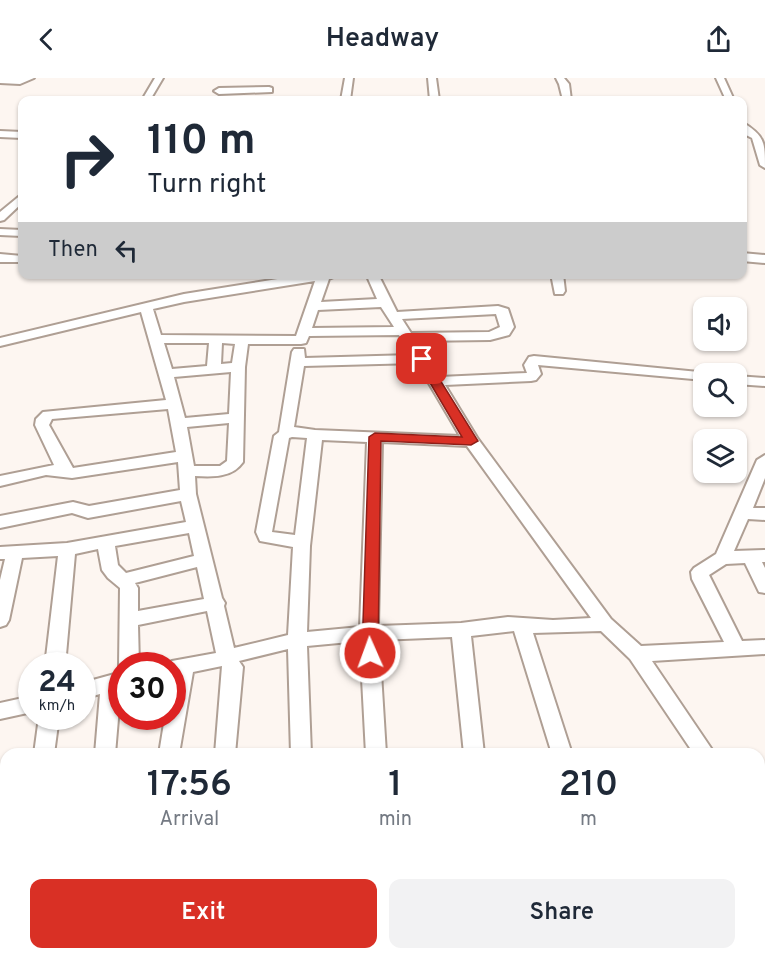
<!DOCTYPE html>
<html lang="en">
<head>
<meta charset="utf-8">
<style>
	:root { --surface:#fff; --page:#f2f2f3; --text:#1f2937; --muted:#747a83; --accent:#d93025 }
	body { margin:0; font-family:Overpass,sans-serif; background:var(--page); color:var(--text); height:100vh; display:flex; flex-direction:column; font-size:22px; white-space:nowrap }
	* { box-sizing:border-box; margin:0 }
	p { font-size:20px; color:var(--muted) }
	.icon { flex:none; width:33px; height:33px; fill:none; stroke:currentColor; stroke-width:2; stroke-linecap:round; stroke-linejoin:round }
	.map { position:relative; flex:1; overflow:hidden }
	.sheet { position:absolute; left:0px; top:670px; width:765px; height:212px; display:flex; flex-direction:column; background:var(--surface); border-radius:18px 18px 0 0; box-shadow:0 2px 4px #0004 }
	.sheet>* { flex:none }
	.guide { position:absolute; left:18px; top:18px; width:729px; height:183px; border-radius:12px; box-shadow:0 2px 4px #0004; background:#fff; color:var(--text); overflow:hidden }
	.fabs { position:absolute; left:693px; top:219px; display:grid; gap:12px }
	.fabs a { display:grid; place-items:center; width:54px; height:54px; border-radius:12px; background:var(--surface); box-shadow:0 2px 4px #0004; font-size:30px }
	.speed { position:absolute; left:18px; top:574px; display:flex; gap:12px; font-size:30px; font-weight:700; text-align:center }
	.speed>* { display:grid; place-content:center; width:78px; height:78px; border-radius:50%; background:var(--surface); box-shadow:0 2px 4px #0004; line-height:1 }
	.speed small { font-size:15px; font-weight:400 }
	.speed .limit { border:9px solid #d22; background:#fff; color:#111 }
	.pin { position:absolute; display:grid; place-items:center; width:51px; height:51px; color:#fff; margin:-26px; border-radius:12px; box-shadow:0 3px 9px #0006 }
	.me { position:absolute; width:66px; margin:-33px; rotate:358deg; stroke-linejoin:round; filter:drop-shadow(0 0 4px #0008) }
	.turn { display:flex; align-items:center; gap:21px; height:126px; padding:0 30px; font-size:27px }
	.turn .icon { width:78px; height:78px; stroke-width:2.5 }
	.turn b { display:block; font-size:42px; line-height:51px }
	.then { display:flex; align-items:center; height:57px; padding:0 30px; background:#0003; gap:12px; font-size:22px }
	.eta { display:flex; justify-content:space-evenly; align-items:center; height:102px; text-align:center }
	.eta b { font-size:36px; font-weight:600; line-height:42px }
	.button { display:flex; gap:12px; margin-top:auto; padding:12px 30px }
	.button a { flex:1; height:69px; border-radius:12px; background:var(--accent); color:#fff; font-size:24px; font-weight:600; line-height:69px; text-align:center }
	.button a+a { background:var(--page); color:var(--text) }
	header { display:flex; justify-content:space-between; align-items:center; height:78px; padding:0 30px; background:var(--surface); font-size:27px; font-weight:600 }
	.map>svg:first-child { display:block }
	.lines { fill:none; stroke-linecap:round; stroke-linejoin:round }
	.minor-casing { stroke:#af9f94; stroke-width:4 }
	.minor { fill:#fff; fill-rule:evenodd }
	.route { fill:#d93025; stroke:#8d1f18; stroke-width:1.5 }
</style>
</head>
<body>
<header><svg class="icon" aria-label="back" viewBox="0 0 24 24"><path d="M15 5l-7 7 7 7"/></svg>Headway<svg class="icon" aria-label="share" viewBox="0 0 24 24"><path d="M12 15V3M7 8l5-5 5 5M5 13v7h14v-7"/></svg></header>
<div class="map">
<svg width="765" height="881" viewBox="0 0 765 881">
	<rect width="100%" height="100%" fill="#fdf6f1"/>
	<g class="lines">
		<defs>
			<path id="minor" d="M0 0H34L20 6 0 5Z
				M155 0H163L150 22H142Z
				M345 0H353L350 22H341Z
				M428 0H436L439 22H430Z
				M556 0H564L569 6 571 22H563L559 6Z
				M716 0H724L734 22H726Z
				M269 9 272 10V14L219 16 214 13 219 10Z
				M742 44C765 58 765 64 765 90L760 87 752 60 742 55Z
				M0 53 22 54V60L0 59Z
				M22 116V125L4 142 0 143V134Z
				M0 151 22 152V158L0 157Z
				M742 175 765 177V185L742 183Z
				M0 176 22 178V184H0Z
				M309 196H341L329 201 321 224 377 221 366 196H378L397 234 498 228 508 231 514 249 509 257 490 262 416 263 440 299 527 295 524 287 529 279 534 278 709 295 704 296V302L538 287 541 296 536 302 531 303 445 307 478 361 611 541 641 568 724 564 692 501 691 494 694 490 716 476 757 382 765 377V400L753 430H765V442L748 441 734 473 765 472V484H762L765 490V515L759 514 745 485 726 486 709 497 742 563 765 562V576L652 583 715 676H694L630 581 601 553 533 555 572 676H552L514 553 471 558 484 676H464L452 559 379 562 386 676H366L360 563 307 568 311 676H291L288 571 239 583 243 589 235 676H215L222 588 193 594 179 676H159L165 639H172V588H164L172 583 216 575 207 533 138 547 139 588H122V592L119 588 120 510 108 500 102 492 98 471 75 476 65 588H45L58 478 22 480 9 542 6 547 0 549V502L5 481H0V469L67 465 186 444 181 423 88 440 72 435 0 450V438L73 424 89 428 180 412 178 384 72 400 46 397 0 408V398L54 387 35 347 36 341 43 334 166 322 141 234 0 268V260L184 216ZM315 203 296 258 161 257 153 231 184 224ZM381 229 394 249 312 250 318 232ZM496 236 500 249 489 254 411 255 402 241ZM399 257 412 277 305 280 304 271H294L292 274 279 354 274 358 256 454 260 463 293 469 288 557 234 570 224 528 225 525 222 520 196 416 195 398C212 399 232 400 243 384L245 289 248 266H301L306 265 309 258ZM164 265H209L207 288 172 291ZM222 265 235 266 232 285 221 286ZM417 285 460 358 315 352 294 349 304 288ZM231 294 229 336 185 340 174 299ZM168 331 176 374 73 390 49 347 52 341ZM229 345 227 383 220 388H194L187 349ZM292 359 307 360 295 457 272 454 289 360ZM322 362 367 364 360 549 307 554 310 468ZM382 364 467 368 591 540 553 542 508 539 461 545 378 548ZM189 455 194 478 126 495 118 487 115 468ZM197 489 204 521 138 533V510L135 505Z
				M551 196H563L565 213 563 216H555Z
				M736 298 765 300V308L736 306Z
				M122 594 115 676H95L100 616 82 621V605Z
				M32 618V634L0 641V625Z
				M39 639H59L54 676H34Z
				M759 741 765 743V787H759Z
				M6 792V825L0 827V795Z
				M759 859H765V881H755L749 876H759Z
				M21 876H45L43 881H19Z
				M119 876H143L141 881H117Z
				M182 876H206L205 881H181Z
				M380 876H493L491 881H380Z"/>
		</defs>
		<!-- minor casing -->
		<use href="#minor" class="minor-casing"/>
		<!-- minor -->
		<use href="#minor" class="minor"/>
	</g>
	<!-- route -->
	<path class="route" d="M422 278 427 281 478 363 471 367 381 363 378 575 375 580H364L362 575 369 359 375 355 462 359 416 281Z"/>
</svg>
<div class="fabs">
<a><svg class="icon" aria-label="sound" viewBox="0 0 24 24"><path d="M4 9h4l5-4v14l-5-4H4zM17 9q2 3 0 6"/></svg></a>
<a><svg class="icon" aria-label="search" viewBox="0 0 24 24"><circle cx="10" cy="10" r="6"/><path d="M15 15l6 6"/></svg></a>
<a><svg class="icon" aria-label="layers" viewBox="0 0 24 24"><path d="M12 4l9 5-9 5-9-5zM3 14l9 5 9-5"/></svg></a>
</div>
<div class="speed"><div>24<small>km/h</small></div><div class="limit">30</div></div>
<div class="pin" style="left:422px;top:281px;background:#d93025"><svg class="icon" aria-label="arrive" viewBox="0 0 24 24"><path d="M6 21V4h12l-3 4 3 4H6"/></svg></div>
<svg class="me" style="left:370px;top:575px" viewBox="-20 -20 40 40"><circle r="17" fill="#d93025" stroke="#fff" stroke-width="3"/><path d="M0-11L8 9 0 5-8 9z" fill="#fff"/></svg>
<div class="guide">
<div class="turn"><svg class="icon" aria-label="right" viewBox="0 0 24 24"><path d="M7 20v-9h11M14 6l5 5-5 5"/></svg><div><b>110 m</b>Turn right</div></div>
<div class="then">Then<svg class="icon" aria-label="left" viewBox="0 0 24 24"><path d="M17 20v-9H6M10 6l-5 5 5 5"/></svg></div>
</div>
<section class="sheet">
<div class="eta">
<div><b>17:56</b><p>Arrival</p></div>
<div><b>1</b><p>min</p></div>
<div><b>210</b><p>m</p></div>
</div>
<div class="button"><a>Exit</a><a>Share</a></div>
</section>
</div>
</body>
</html>
